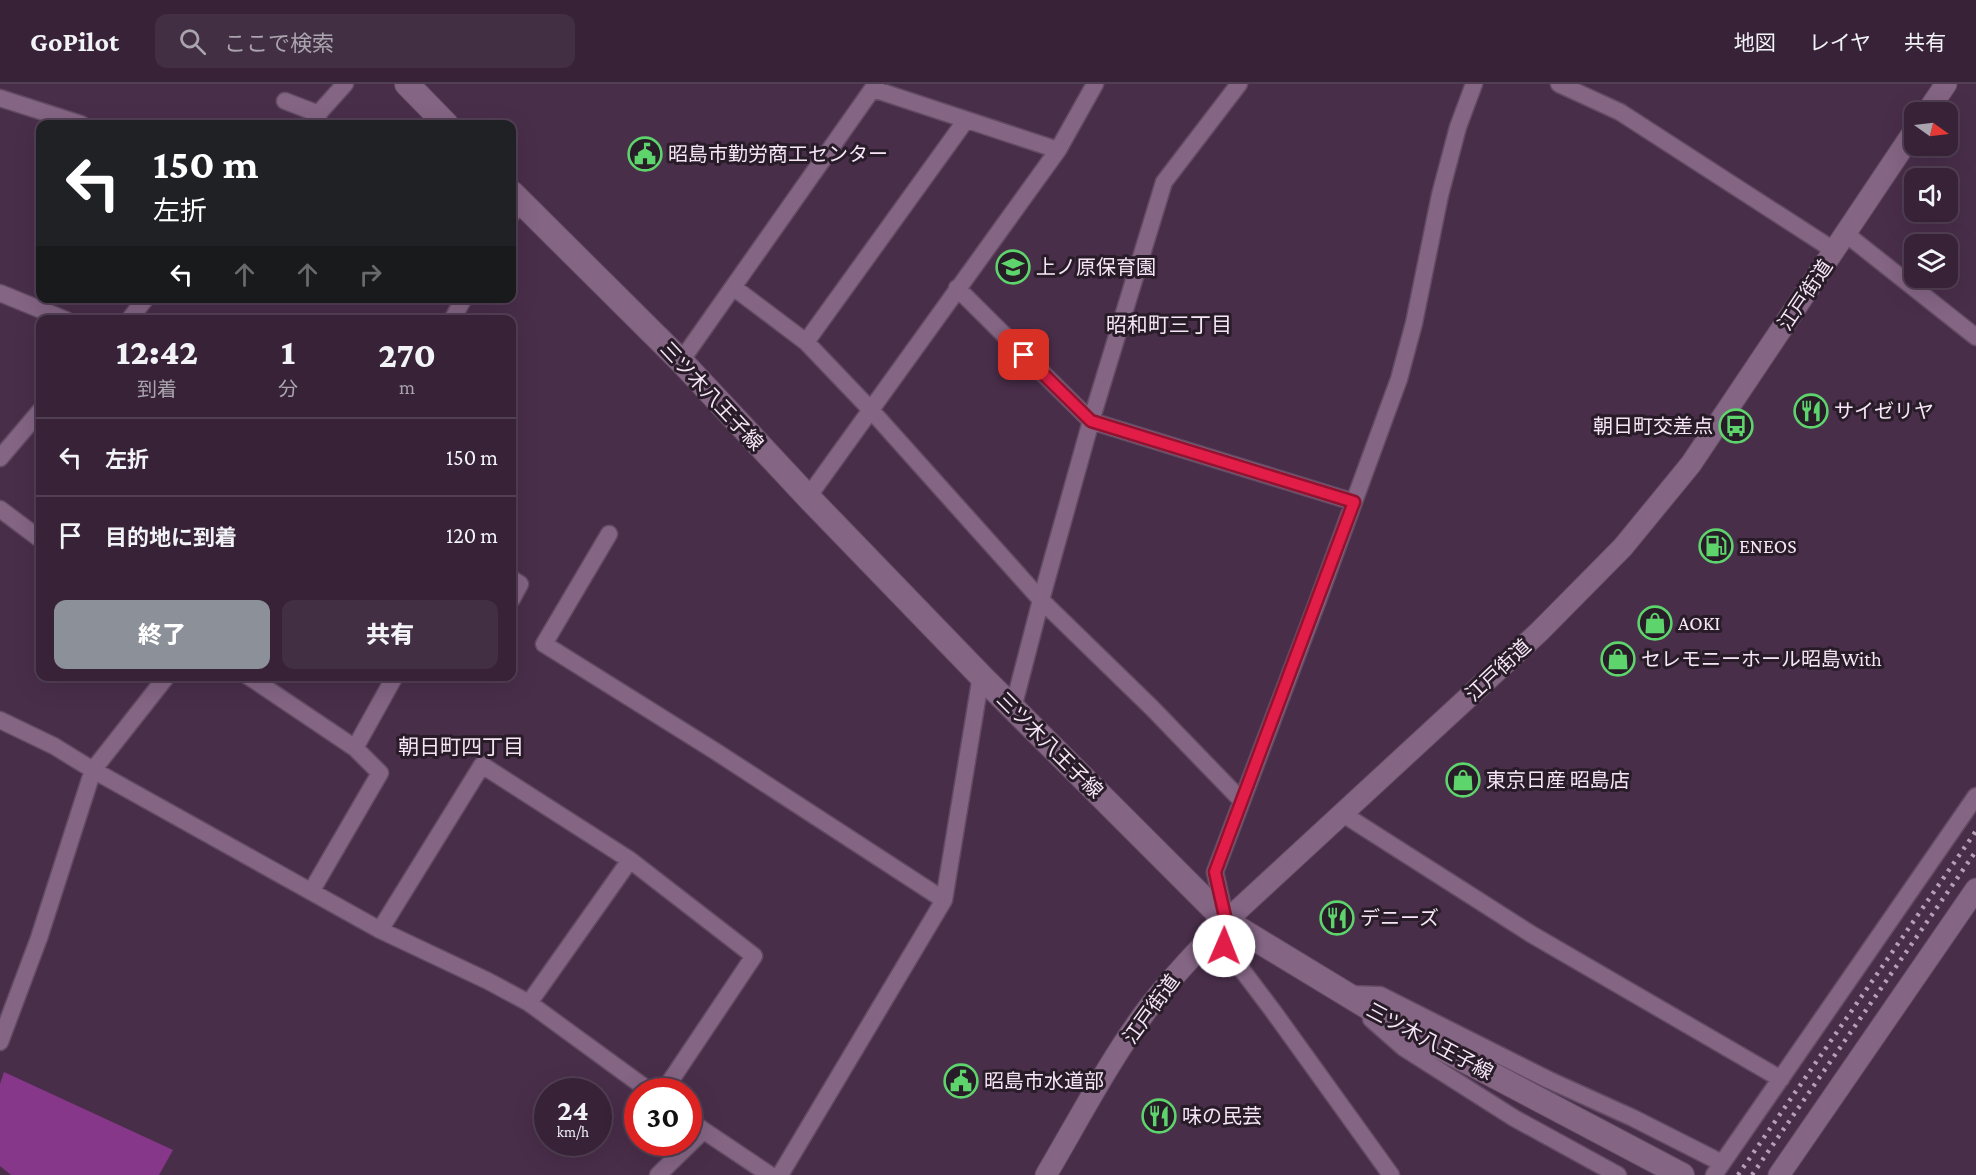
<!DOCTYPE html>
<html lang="ja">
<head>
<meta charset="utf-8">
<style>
	:root { --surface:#372238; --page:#422f43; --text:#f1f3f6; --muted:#aaa4ae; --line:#513f53; --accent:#8c9099 }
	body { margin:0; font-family:"Crimson Pro","Noto Sans JP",serif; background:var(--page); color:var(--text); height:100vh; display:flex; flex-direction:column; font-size:22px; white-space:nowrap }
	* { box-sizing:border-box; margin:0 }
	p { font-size:20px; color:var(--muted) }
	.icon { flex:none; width:33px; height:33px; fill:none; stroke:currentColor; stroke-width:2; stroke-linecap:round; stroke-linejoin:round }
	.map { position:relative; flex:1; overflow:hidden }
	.drawer { position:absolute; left:36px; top:231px; width:480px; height:366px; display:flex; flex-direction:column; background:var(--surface); border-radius:12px; box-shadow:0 6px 24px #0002,0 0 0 2px var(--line) }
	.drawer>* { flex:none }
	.top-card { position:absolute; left:36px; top:36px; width:480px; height:183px; border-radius:12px; box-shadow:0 6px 24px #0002,0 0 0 2px var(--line); background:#202124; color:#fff; overflow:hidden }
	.needle { width:39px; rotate:104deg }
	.controls { position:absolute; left:1904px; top:18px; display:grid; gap:12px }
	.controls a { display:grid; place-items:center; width:54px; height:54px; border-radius:12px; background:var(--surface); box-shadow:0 6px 24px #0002,0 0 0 2px var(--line); font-size:30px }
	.speed { position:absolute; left:534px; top:994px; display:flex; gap:12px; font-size:30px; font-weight:700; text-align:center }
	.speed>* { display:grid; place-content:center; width:78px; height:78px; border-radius:50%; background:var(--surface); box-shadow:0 6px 24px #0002,0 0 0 2px var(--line); line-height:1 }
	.speed small { font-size:15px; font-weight:400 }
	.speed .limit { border:9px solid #d22; background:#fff; color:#111 }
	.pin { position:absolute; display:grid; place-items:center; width:51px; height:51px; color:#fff; margin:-26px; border-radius:12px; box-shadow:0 3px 9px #0006 }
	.me { position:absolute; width:66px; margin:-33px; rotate:1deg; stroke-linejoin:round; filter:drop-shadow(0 0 4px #0008) }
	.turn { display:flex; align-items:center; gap:21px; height:126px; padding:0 18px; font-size:27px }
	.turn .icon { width:78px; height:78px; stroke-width:2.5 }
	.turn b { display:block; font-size:42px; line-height:51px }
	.lanes { display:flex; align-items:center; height:57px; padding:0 18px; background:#0003; justify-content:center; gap:30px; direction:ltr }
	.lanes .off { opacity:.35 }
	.eta { display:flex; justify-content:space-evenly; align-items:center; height:102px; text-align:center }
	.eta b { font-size:36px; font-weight:800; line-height:42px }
	.action { display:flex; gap:12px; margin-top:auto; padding:12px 18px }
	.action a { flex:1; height:69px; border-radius:12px; background:var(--accent); color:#fff; font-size:24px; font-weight:800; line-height:69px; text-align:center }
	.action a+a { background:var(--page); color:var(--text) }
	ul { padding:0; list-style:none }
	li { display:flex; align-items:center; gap:18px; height:78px; padding:0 18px; border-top:2px solid var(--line) }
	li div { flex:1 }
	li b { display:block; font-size:22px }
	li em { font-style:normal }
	header { display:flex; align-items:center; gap:36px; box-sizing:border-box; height:84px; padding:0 30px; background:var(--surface); border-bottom:2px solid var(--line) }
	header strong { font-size:28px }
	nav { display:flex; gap:33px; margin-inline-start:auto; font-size:21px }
	.search { width:420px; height:54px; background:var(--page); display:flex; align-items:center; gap:15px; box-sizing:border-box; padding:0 21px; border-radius:12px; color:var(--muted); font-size:22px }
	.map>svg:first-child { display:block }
	.green { fill:#863789 }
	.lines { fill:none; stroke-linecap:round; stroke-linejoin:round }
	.minor-casing { stroke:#634b63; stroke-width:19 }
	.tertiary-casing { stroke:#634b63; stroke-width:23 }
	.secondary-casing { stroke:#634b63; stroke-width:26 }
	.minor { stroke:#846584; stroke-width:16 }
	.tertiary { stroke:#846584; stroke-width:21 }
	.secondary { stroke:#846584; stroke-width:24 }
	.rail { stroke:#b5a0b5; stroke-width:4.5; stroke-dasharray:3 6; stroke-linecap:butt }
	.route-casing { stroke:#92132f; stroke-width:15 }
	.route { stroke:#e11d48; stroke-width:10 }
	.labels { text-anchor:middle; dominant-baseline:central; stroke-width:6; stroke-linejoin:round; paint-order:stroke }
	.poi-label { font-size:20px; fill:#f6e5f6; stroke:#281c28; text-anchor:start }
	.street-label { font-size:20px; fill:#f6e5f6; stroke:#281c28 }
	.neighbourhood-label { font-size:21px; fill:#f6e5f6; stroke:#281c28 }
</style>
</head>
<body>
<header>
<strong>GoPilot</strong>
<div class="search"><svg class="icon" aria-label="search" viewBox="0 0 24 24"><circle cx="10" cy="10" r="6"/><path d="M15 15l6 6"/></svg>ここで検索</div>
<nav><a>地図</a><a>レイヤ</a><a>共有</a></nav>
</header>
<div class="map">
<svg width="1976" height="1091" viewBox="0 0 1976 1091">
	<rect width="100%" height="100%" fill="#492e4a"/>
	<!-- green -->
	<path class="green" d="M4 988 173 1066 159 1091H11L0 1082V1000Z"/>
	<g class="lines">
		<defs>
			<path id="minor" d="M1559 0 1620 28 1835 167
				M873 5 1058 66
				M0 14 81 40
				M285 17 319 30
				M309 40 345 0
				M512 130 519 117
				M1846 150 1976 253
				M733 203 806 258 870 325 1041 516 1152 624 1242 717
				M957 204 1091 337 1354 418
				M0 209 66 236
				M129 236 146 214
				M452 236 464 214
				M806 258 966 36
				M681 277 876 0
				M0 374 40 327
				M808 413 1058 66 1095 0
				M0 425 40 455
				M609 450 544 560 715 667 944 816
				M512 495 520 500 512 515
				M248 592 355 664 380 689 312 806
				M1013 624 1041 516 1091 337 1164 98 1239 0
				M0 636 54 662 93 686 380 846 488 897 529 919 651 1008
				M355 664 395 592
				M1343 730 1531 850 1781 995
				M380 846 482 681 630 776 754 872 663 1008
				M1348 910 1380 911 1549 996 1633 1034 1722 1079
				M529 919 630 776
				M1371 935 1404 964 1514 1034 1618 1091
				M0 958 39 854 93 686 167 592
				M688 1036 770 1091
				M658 1091 703 1047
				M780 1091 944 816 981 592
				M1391 1091 1273 927 1224 862 1226 837 1215 788 1318 516 1399 295 1414 239 1440 111 1458 43 1474 0
				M1714 1091 1976 712"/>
			<path id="tertiary" d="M1927 28 1946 0
				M1046 1091C1079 1035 1110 975 1149 923 1173 892 1199 865 1226 837L1539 548 1623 463 1691 380 1914 47
				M1779 1091 1976 805"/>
			<path id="secondary" d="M407 0 446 40
				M512 109 681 277 808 413 981 592 1226 837 1394 939 1682 1091"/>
		</defs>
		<!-- minor casing -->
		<use href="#minor" class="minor-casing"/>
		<!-- tertiary casing -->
		<use href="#tertiary" class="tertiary-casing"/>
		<!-- secondary casing -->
		<use href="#secondary" class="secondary-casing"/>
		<!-- minor -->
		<use href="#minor" class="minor"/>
		<!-- tertiary -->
		<use href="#tertiary" class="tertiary"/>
		<!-- secondary -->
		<use href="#secondary" class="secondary"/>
		<!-- rail -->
		<path class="rail" d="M1738 1091 1976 747
			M1752 1091 1976 767"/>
	</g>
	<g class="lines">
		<defs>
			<path id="route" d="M1024 271 1091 337 1354 418 1215 788 1226 837 1224 862"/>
		</defs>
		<!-- route casing -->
		<use href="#route" class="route-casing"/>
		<!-- route -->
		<use href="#route" class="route"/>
	</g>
	<!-- icons -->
	<defs>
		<symbol id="civic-ring" viewBox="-11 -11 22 22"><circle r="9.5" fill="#281c28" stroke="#5dd56c" stroke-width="1.5"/><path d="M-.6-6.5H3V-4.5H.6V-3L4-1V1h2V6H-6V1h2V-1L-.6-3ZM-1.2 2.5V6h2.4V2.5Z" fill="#5dd56c"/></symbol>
		<symbol id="school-ring" viewBox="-11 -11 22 22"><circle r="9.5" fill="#281c28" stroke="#5dd56c" stroke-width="1.5"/><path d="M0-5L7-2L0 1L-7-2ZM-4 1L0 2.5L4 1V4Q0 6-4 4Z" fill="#5dd56c"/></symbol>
		<symbol id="restaurant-ring" viewBox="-11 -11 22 22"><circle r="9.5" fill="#281c28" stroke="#5dd56c" stroke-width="1.5"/><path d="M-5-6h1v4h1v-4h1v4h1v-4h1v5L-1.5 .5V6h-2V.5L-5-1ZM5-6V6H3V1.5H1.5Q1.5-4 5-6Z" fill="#5dd56c"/></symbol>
		<symbol id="bus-ring" viewBox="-11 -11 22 22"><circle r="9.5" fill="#281c28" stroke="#5dd56c" stroke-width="1.5"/><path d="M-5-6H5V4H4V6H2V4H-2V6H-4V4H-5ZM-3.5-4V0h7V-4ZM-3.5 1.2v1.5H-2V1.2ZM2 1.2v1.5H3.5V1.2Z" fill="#5dd56c"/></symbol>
		<symbol id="fuel-ring" viewBox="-11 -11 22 22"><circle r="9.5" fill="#281c28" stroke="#5dd56c" stroke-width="1.5"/><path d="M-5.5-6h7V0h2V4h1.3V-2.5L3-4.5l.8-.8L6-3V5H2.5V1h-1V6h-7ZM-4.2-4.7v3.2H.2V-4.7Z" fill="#5dd56c"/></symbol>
		<symbol id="shop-ring" viewBox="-11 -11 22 22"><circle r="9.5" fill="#281c28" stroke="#5dd56c" stroke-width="1.5"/><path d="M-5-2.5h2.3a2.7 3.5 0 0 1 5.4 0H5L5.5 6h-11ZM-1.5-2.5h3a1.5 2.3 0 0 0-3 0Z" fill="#5dd56c"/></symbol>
	</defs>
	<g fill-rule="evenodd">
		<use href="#civic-ring" x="626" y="51" width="38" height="38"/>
		<use href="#school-ring" x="994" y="164" width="38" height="38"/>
		<use href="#restaurant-ring" x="1792" y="308" width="38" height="38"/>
		<use href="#bus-ring" x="1717" y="323" width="38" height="38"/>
		<use href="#fuel-ring" x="1697" y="443" width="38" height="38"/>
		<use href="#shop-ring" x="1636" y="520" width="38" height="38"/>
		<use href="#shop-ring" x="1599" y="556" width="38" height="38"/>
		<use href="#shop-ring" x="1444" y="677" width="38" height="38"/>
		<use href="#restaurant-ring" x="1318" y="815" width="38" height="38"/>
		<use href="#civic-ring" x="942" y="978" width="38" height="38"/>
		<use href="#restaurant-ring" x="1140" y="1013" width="38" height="38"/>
	</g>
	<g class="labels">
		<!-- poi labels -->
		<g class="poi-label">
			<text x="668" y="70">昭島市勤労商工センター</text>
			<text x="1036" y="183">上ノ原保育園</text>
			<text x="1834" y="327">サイゼリヤ</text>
			<text x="1713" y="342" text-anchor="end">朝日町交差点</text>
			<text x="1739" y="462">ENEOS</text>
			<text x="1678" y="539">AOKI</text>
			<text x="1641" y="575">セレモニーホール昭島With</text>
			<text x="1486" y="696">東京日産 昭島店</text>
			<text x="1360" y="834">デニーズ</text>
			<text x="984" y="997">昭島市水道部</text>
			<text x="1182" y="1032">味の民芸</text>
		</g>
		<!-- street labels -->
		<g class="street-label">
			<text transform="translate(1805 211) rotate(-56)">江戸街道</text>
			<text transform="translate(712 312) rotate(47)">三ツ木八王子線</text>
			<text transform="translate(1498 586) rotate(-43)">江戸街道</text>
			<text transform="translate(1050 661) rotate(45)">三ツ木八王子線</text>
			<text transform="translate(1151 925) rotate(-54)">江戸街道</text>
			<text transform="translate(1430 957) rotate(28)">三ツ木八王子線</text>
		</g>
		<!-- neighbourhood labels -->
		<g class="neighbourhood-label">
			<text x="1169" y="241">昭和町三丁目</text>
			<text x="461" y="663">朝日町四丁目</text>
		</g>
	</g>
</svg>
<div class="controls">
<a><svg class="needle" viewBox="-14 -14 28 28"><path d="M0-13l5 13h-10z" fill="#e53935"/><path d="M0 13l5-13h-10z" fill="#aaa4ae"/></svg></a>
<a><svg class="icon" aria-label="sound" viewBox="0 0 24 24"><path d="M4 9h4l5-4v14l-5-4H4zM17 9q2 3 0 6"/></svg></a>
<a><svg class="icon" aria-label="layers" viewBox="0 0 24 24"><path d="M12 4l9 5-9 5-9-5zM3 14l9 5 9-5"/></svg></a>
</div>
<div class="speed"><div>24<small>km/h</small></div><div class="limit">30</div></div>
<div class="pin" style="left:1024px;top:271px;background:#d93025"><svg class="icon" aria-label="arrive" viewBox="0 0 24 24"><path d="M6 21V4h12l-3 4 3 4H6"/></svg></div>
<svg class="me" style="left:1224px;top:862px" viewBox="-20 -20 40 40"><circle r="19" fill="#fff"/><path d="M0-13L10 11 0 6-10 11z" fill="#e11d48"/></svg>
<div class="top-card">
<div class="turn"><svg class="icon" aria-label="left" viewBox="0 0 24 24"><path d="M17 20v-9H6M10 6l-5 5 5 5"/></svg><div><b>150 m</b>左折</div></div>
<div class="lanes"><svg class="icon" aria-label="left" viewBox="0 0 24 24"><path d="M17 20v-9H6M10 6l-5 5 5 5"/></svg><svg class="icon off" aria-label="ahead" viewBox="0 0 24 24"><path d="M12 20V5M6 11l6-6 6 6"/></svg><svg class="icon off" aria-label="ahead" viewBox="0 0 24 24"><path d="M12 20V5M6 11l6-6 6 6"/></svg><svg class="icon off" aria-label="right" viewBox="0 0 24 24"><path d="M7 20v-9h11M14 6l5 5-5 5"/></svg></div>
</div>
<section class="drawer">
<div class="eta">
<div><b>12:42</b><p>到着</p></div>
<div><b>1</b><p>分</p></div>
<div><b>270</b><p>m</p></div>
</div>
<ul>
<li><svg class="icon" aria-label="left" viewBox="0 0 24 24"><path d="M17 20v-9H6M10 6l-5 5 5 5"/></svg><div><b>左折</b></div><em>150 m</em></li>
<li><svg class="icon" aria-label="arrive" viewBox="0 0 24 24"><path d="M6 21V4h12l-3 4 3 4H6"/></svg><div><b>目的地に到着</b></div><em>120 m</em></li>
</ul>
<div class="action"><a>終了</a><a>共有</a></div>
</section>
</div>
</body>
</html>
